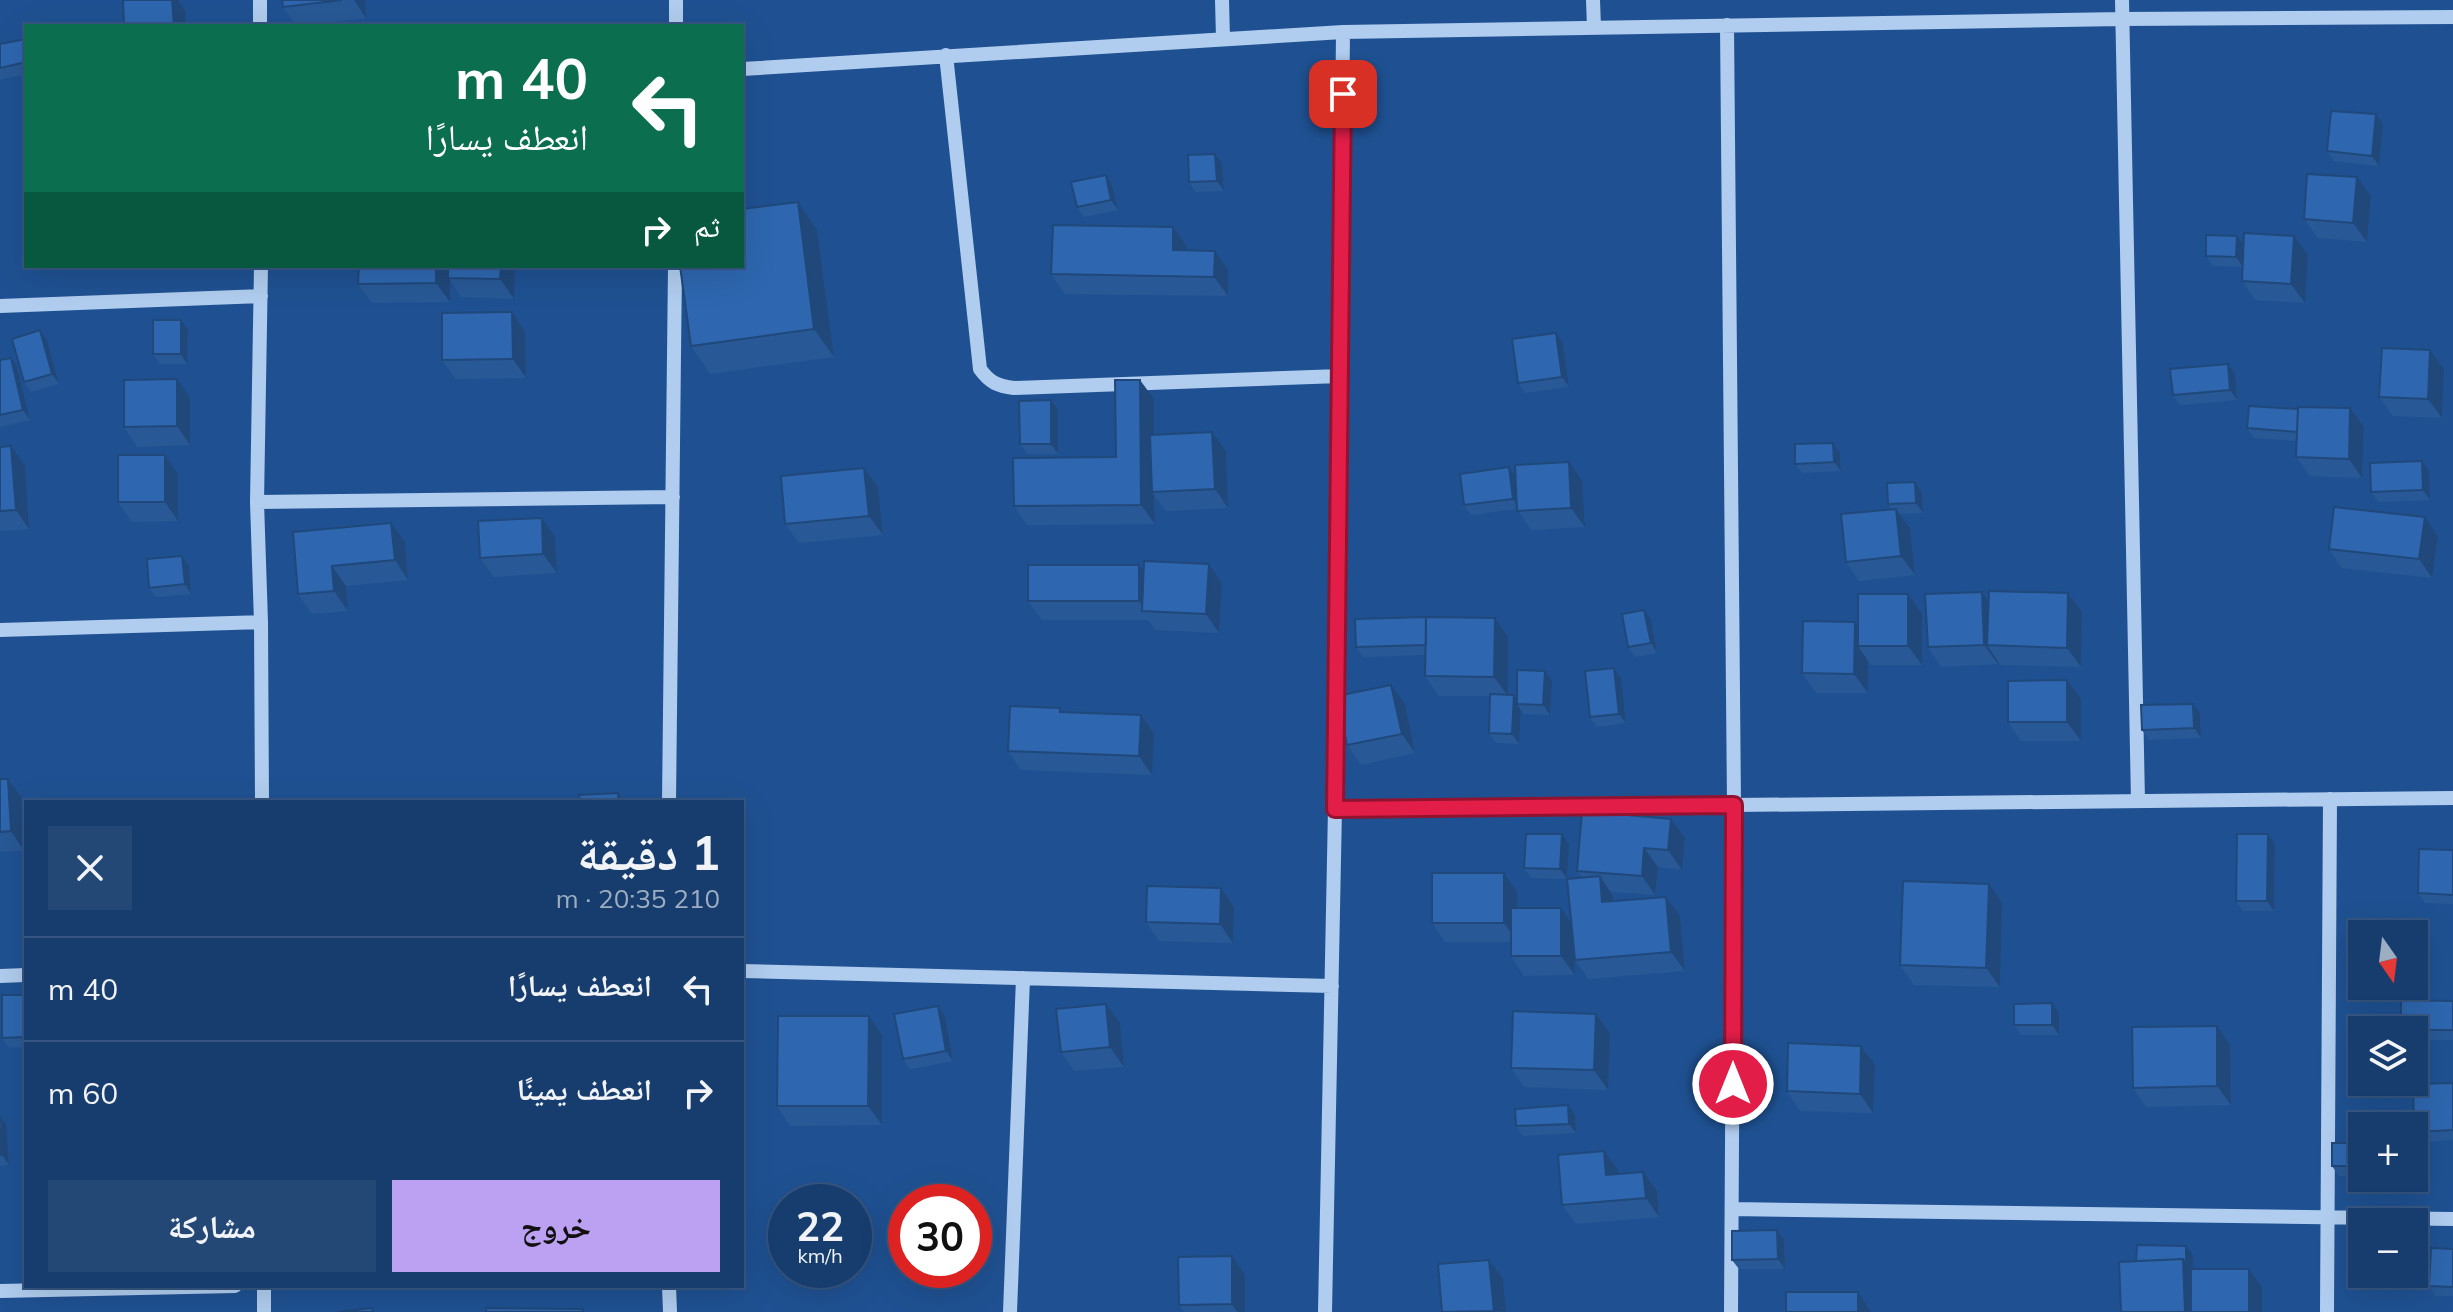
<!DOCTYPE html>
<html lang="ar">
<head>
<meta charset="utf-8">
<style>
	:root { --surface:#173d6e; --page:#244876; --text:#f1f3f6; --muted:#9eaec2; --line:#365681; --accent:#bca0f2 }
	body { margin:0; font-family:Mulish,"Noto Naskh Arabic",sans-serif; background:var(--page); color:var(--text); direction:rtl; height:100vh; display:flex; flex-direction:column; font-size:30px; white-space:nowrap }
	* { box-sizing:border-box; margin:0 }
	p { font-size:26px; color:var(--muted) }
	.icon { flex:none; width:44px; height:44px; fill:none; stroke:currentColor; stroke-width:2; stroke-linecap:round; stroke-linejoin:round }
	.map { position:relative; flex:1; overflow:hidden; direction:ltr }
	.side { position:absolute; left:24px; top:800px; width:720px; height:488px; display:flex; flex-direction:column; background:var(--surface); border-radius:0px; box-shadow:0 8px 32px #0002,0 0 0 2px var(--line); direction:rtl }
	.side>* { flex:none }
	.banner { position:absolute; left:24px; top:24px; width:720px; height:244px; border-radius:0px; box-shadow:0 8px 32px #0002,0 0 0 2px var(--line); direction:rtl; background:#0b6e4f; color:#fff; overflow:hidden }
	.needle { width:52px; rotate:166deg }
	.controls { position:absolute; left:2348px; top:920px; display:grid; gap:16px }
	.controls a { display:grid; place-items:center; width:80px; height:80px; border-radius:0px; background:var(--surface); box-shadow:0 8px 32px #0002,0 0 0 2px var(--line); font-size:40px }
	.speed { position:absolute; left:768px; top:1184px; display:flex; gap:16px; font-size:40px; font-weight:700; text-align:center }
	.speed>* { display:grid; place-content:center; width:104px; height:104px; border-radius:50%; background:var(--surface); box-shadow:0 8px 32px #0002,0 0 0 2px var(--line); line-height:1 }
	.speed small { font-size:20px; font-weight:400 }
	.speed .limit { border:12px solid #d22; background:#fff; color:#111 }
	.pin { position:absolute; display:grid; place-items:center; width:68px; height:68px; color:#fff; margin:-34px; border-radius:16px; box-shadow:0 4px 12px #0006 }
	.me { position:absolute; width:88px; margin:-44px; rotate:0deg; stroke-linejoin:round; filter:drop-shadow(0 0 6px #0008) }
	.turn { display:flex; align-items:center; gap:28px; height:168px; padding:0 24px; font-size:36px }
	.turn .icon { width:104px; height:104px; stroke-width:2.5 }
	.turn b { display:block; font-size:56px; line-height:68px }
	.then { display:flex; align-items:center; height:76px; padding:0 24px; background:#0003; gap:16px; font-size:30px }
	.round { display:grid; place-items:center; flex:none; width:84px; height:84px; border-radius:0px; background:var(--page) }
	.head { display:flex; align-items:center; justify-content:space-between; height:136px; padding:0 24px }
	h1 { font-size:48px; font-weight:700; line-height:60px }
	.cta { display:flex; gap:16px; margin-top:auto; padding:16px 24px }
	.cta a { flex:1; height:92px; border-radius:0px; background:var(--accent); color:#111; font-size:32px; font-weight:700; line-height:92px; text-align:center }
	.cta a+a { background:var(--page); color:var(--text) }
	ul { padding:0; list-style:none }
	li { display:flex; align-items:center; gap:24px; height:104px; padding:0 24px; border-top:2px solid var(--line) }
	li div { flex:1 }
	li b { display:block; font-size:30px }
	li em { font-style:normal }
	.map>svg:first-child { display:block }
	.lines { fill:none; stroke-linecap:round; stroke-linejoin:round }
	.minor { stroke:#b0ccee; stroke-width:14 }
	.wall { fill:#285996 }
	.shaded-wall { fill:#20487a }
	.building { fill:#2e67af; stroke:#20487a; stroke-width:2 }
	.route-casing { stroke:#92132f; stroke-width:20 }
	.route { stroke:#e11d48; stroke-width:14 }
</style>
</head>
<body>
<div class="map">
<svg width="2453" height="1312" viewBox="0 0 2453 1312">
	<rect width="100%" height="100%" fill="#1f5192"/>
	<g class="lines">
		<!-- minor -->
		<path class="minor" d="M260 0V26
			M1222 0 1223 38
			M1593 0 1594 27
			M2122 0 2138 801
			M1727 25 1734 805 1731 1312
			M676 26V0
			M946 55 980 369C990 383 998 386 1014 388L1340 376
			M742 69 1343 32 2122 19 2453 17
			M261 266 257 502 261 622 262 802
			M0 306 261 296
			M257 502 673 497
			M0 630 261 622
			M669 802 675 266
			M1335 809 2453 798
			M742 971 1332 986
			M0 976 26 975
			M1732 1209 2453 1219
			M264 1286V1312
			M669 1286 670 1312
			M0 1291 235 1286
			M1010 1312 1023 978
			M1325 1312 1335 809 1343 32
			M2327 1312 2330 799"/>
	</g>
	<!-- wall -->
	<path class="wall" d="M282 0H365L366 18 296 26 283 7Z
		M26 39V74L0 80V44Z
		M2376 114 2383 124 2379 166 2334 161 2327 151Z
		M1215 154 1222 163 1224 191 1196 192 1189 182Z
		M1106 175 1112 185 1118 210 1084 217 1077 207Z
		M2371 196 2367 242 2318 238 2304 219Z
		M1173 227 1187 246V250L1228 270V296L1065 294 1051 274Z
		M817 230 834 357 710 374 691 346Z
		M2294 236 2308 255 2305 303 2255 300 2242 281V267L2213 266 2206 256 2244 245Z
		M359 266H515L514 299 461 297 450 280V302L372 303 358 284Z
		M40 330 47 340 59 384 31 392 24 382Z
		M188 330 187 364H160L153 354Z
		M525 332 526 378 456 379 442 360Z
		M1556 333 1563 343 1569 387 1525 393 1518 383Z
		M2430 350 2444 369 2442 418 2393 416 2379 397Z
		M0 360 17 367 30 420 0 427Z
		M2228 364 2235 374 2237 400 2180 405 2173 395Z
		M190 398V445L137 447 124 427Z
		M1154 399V435L1226 451 1228 508 1166 511 1154 495 1155 524 1027 525 1014 506 1116 457Z
		M1051 400 1058 410V454H1027L1020 444Z
		M2364 427 2362 478 2310 476 2296 457 2297 441 2254 438 2247 428Z
		M0 447 25 466 29 529 0 531Z
		M1840 453 1841 471 1802 473 1795 464Z
		M165 455 178 474V521L132 522 118 502Z
		M1509 467 1516 477 1582 481 1585 527 1531 530 1517 509 1471 515 1464 505Z
		M864 468 878 487 883 535 799 543 785 524Z
		M2429 471 2430 500 2378 502 2371 492Z
		M1915 482 1922 492 1923 513 1900 514 1910 528 1915 575 1859 581 1846 562 1891 509 1888 504Z
		M293 532 405 542 408 580 346 586 348 611 312 614 298 594Z
		M555 537 557 573 494 577 480 558Z
		M2438 537 2432 578 2342 568 2329 549Z
		M182 556 189 566 191 594 156 597 149 588Z
		M1144 571 1222 584 1219 633 1155 630 1148 620H1042L1028 601Z
		M1982 592 1988 601 2068 593 2082 612 2081 667 2001 665 1997 660 1998 664 1941 667 1928 647Z
		M1922 614V665H1871L1868 661V693H1816L1802 673 1855 622 1858 625Z
		M1495 618 1508 637V695L1517 699 1552 681 1550 715 1524 714 1521 711 1519 744 1496 743 1489 733 1490 696H1439L1425 676 1426 655 1363 657 1356 647Z
		M1651 620 1657 653 1635 657 1628 647Z
		M1614 668 1621 678 1626 723 1597 727 1590 717Z
		M2067 680 2081 699V741H2021L2008 722Z
		M1405 704 1415 753 1361 765 1347 745Z
		M2193 704 2200 713 2201 738 2149 740 2142 730Z
		M1063 712 1154 734 1152 775 1021 770 1008 751Z
		M0 779H8L22 798 24 851 0 852Z
		M1582 811 1685 838 1682 870 1658 867 1655 895 1611 892 1613 896 1614 901 1680 916 1685 971 1588 979 1575 960V975L1524 976 1511 956V942H1445L1432 923 1504 873 1517 892V908L1571 923 1582 878 1577 871Z
		M2268 834 2275 844 2274 911H2243L2236 901Z
		M1569 844 1567 879 1531 878 1524 868Z
		M2453 850V904L2425 903 2418 893Z
		M1221 888 1234 907 1233 943 1159 941 1146 922Z
		M2002 903 2000 987 1914 985 1900 965Z
		M26 995V1047L9 1048 2 1038Z
		M2453 1001V1040H2414V1030Z
		M938 1006 945 1016 953 1061 910 1069 903 1059Z
		M2059 1013V1035H2021L2014 1025Z
		M1596 1014 1610 1033 1608 1090 1524 1087 1511 1068Z
		M1120 1023 1124 1067 1074 1071 1061 1052Z
		M2217 1026 2230 1045 2231 1105 2146 1107 2133 1088Z
		M882 1035V1125L790 1126 777 1106Z
		M1861 1046 1875 1065 1873 1113 1800 1111 1787 1091Z
		M2453 1083V1140L2421 1142 2414 1132Z
		M1575 1115 1576 1133 1523 1136 1516 1126Z
		M0 1116 6 1124 9 1165 0 1166Z
		M2362 1143V1176H2339L2332 1166Z
		M1604 1151 1618 1170V1174L1657 1191 1659 1217 1576 1224 1562 1205Z
		M1777 1230 1784 1240 1785 1269H1739L1732 1260Z
		M2453 1249V1296H2436L2429 1286Z
		M1245 1275V1312H1184L1179 1305Z"/>
	<!-- shaded-wall -->
	<path class="shaded-wall" d="M172 0H178L185 11 186 26H174Z
		M354 0H365L366 18Z
		M2376 114 2383 124 2379 166 2372 156Z
		M1215 154 1222 163 1224 191 1217 181Z
		M1106 175 1112 185 1118 210 1111 200Z
		M2357 177 2371 196 2367 242 2353 223Z
		M798 202 817 230 834 357 814 329Z
		M1173 227 1187 246V269L1173 250Z
		M2237 236 2244 245 2243 267 2236 257Z
		M2294 236 2308 255 2305 303 2291 284Z
		M1215 251 1228 270V296L1214 277Z
		M436 266H449L448 278 450 280V302L436 283Z
		M501 266H515L514 299 500 279Z
		M512 312 525 332 526 378 513 359Z
		M181 320 188 330 187 364 181 354Z
		M40 330 47 340 59 384 52 374Z
		M1556 333 1563 343 1569 387 1562 377Z
		M2430 350 2444 369 2442 418 2428 399Z
		M11 358 17 367 30 420 23 410Z
		M2228 364 2235 374 2237 400 2230 390Z
		M177 379 190 398V445L177 426Z
		M1140 380 1154 399V492H1152L1154 495 1155 524 1141 505Z
		M1051 400 1058 410V454L1051 444Z
		M2350 408 2364 427 2362 478 2349 459Z
		M1212 432 1226 451 1228 508 1215 489Z
		M1833 443 1840 453 1841 471 1834 462Z
		M11 446 25 466 29 529 16 510Z
		M165 455 178 474V521L165 502Z
		M2422 461 2429 471 2430 500 2423 490Z
		M1569 462 1582 481 1585 527 1571 508Z
		M1509 467 1516 477 1520 509 1513 499Z
		M864 468 878 487 883 535 869 516Z
		M1915 482 1922 492 1923 513 1916 503Z
		M1896 509 1910 528 1915 575 1901 556Z
		M2425 517 2438 537 2432 578 2419 559Z
		M542 518 555 537 557 573 543 554Z
		M391 523 405 542 408 580 395 560Z
		M182 556 189 566 191 594 185 584Z
		M1209 564 1222 584 1219 633 1206 614Z
		M1139 565 1153 584 1146 611 1139 601Z
		M332 566 346 586 348 611 334 591Z
		M1982 592 1995 611 1987 645 1997 660 1998 664 1984 645Z
		M2068 593 2082 612 2081 667 2067 648Z
		M1908 594 1922 614V665L1908 646Z
		M1644 610 1651 620 1657 653 1651 643Z
		M1495 618 1508 637V696L1494 677Z
		M1855 622 1869 641 1858 646 1868 661V693L1854 674Z
		M1614 668 1621 678 1626 723 1619 714Z
		M1545 671 1552 681 1550 715 1543 705Z
		M2067 680 2081 699V741L2067 722Z
		M1391 685 1405 704 1415 753 1402 734Z
		M1514 695 1521 705 1517 704 1521 711 1519 744 1512 734Z
		M2193 704 2200 713 2201 738 2194 728Z
		M1141 715 1154 734 1152 775 1139 756Z
		M8 779 22 798 24 851 11 831Z
		M618 793 624 802H618Z
		M1671 819 1685 838 1682 870 1668 850Z
		M1562 834 1569 844 1567 879 1560 869Z
		M2268 834 2275 844 2274 911 2267 901Z
		M1644 848 1658 867 1655 895 1642 876Z
		M1504 873 1517 892 1518 942 1504 923Z
		M1600 876 1613 896 1615 921 1602 902Z
		M1989 884 2002 903 2000 987 1986 968Z
		M1221 888 1234 907 1233 943 1220 924Z
		M1666 897 1680 916 1685 971 1671 952Z
		M1561 908 1574 927 1575 975 1561 956Z
		M2052 1003 2059 1013V1035L2052 1025Z
		M1106 1004 1120 1023 1124 1067 1110 1047Z
		M938 1006 945 1016 953 1061 946 1051Z
		M1596 1014 1610 1033 1608 1090 1594 1070Z
		M869 1016 882 1035V1125L868 1106Z
		M2217 1026 2230 1045 2231 1105 2217 1086Z
		M1861 1046 1875 1065 1873 1113 1860 1094Z
		M1568 1105 1575 1115 1576 1133 1569 1124Z
		M0 1116 6 1124 9 1165 2 1155Z
		M1604 1151 1618 1170 1619 1194 1606 1175Z
		M1643 1172 1657 1191 1659 1217 1646 1198Z
		M1777 1230 1784 1240 1785 1269 1778 1259Z
		M2186 1246 2193 1255V1274L2198 1312H2185L2183 1259Z
		M1232 1256 1245 1275V1312H1237L1232 1304Z
		M1489 1260 1503 1279 1506 1312 1494 1311Z
		M2249 1269 2262 1288V1312H2249Z
		M1858 1292 1871 1312H1858Z"/>
	<!-- building -->
	<path class="building" d="M123 0H172L174 26H124Z
		M282 0H342L283 7Z
		M26 39V62L0 68V44Z
		M2331 111 2376 114 2372 156 2327 151Z
		M1215 154 1217 181 1189 182 1188 155Z
		M2307 174 2357 177 2353 223 2304 219Z
		M1106 175 1111 200 1077 207 1071 182Z
		M798 202 814 329 691 346 680 266H742V209Z
		M1053 225 1173 227V250L1215 251 1214 277 1051 274Z
		M2244 233 2294 236 2291 284 2242 281Z
		M2206 235 2237 236 2236 257 2206 256Z
		M359 266H436V283L358 284Z
		M448 266H501L500 279 448 278Z
		M512 312 513 359 442 360V313Z
		M153 320H181V354H153Z
		M40 330 52 374 24 382 12 339Z
		M1556 333 1562 377 1518 383 1512 339Z
		M2382 348 2430 350 2428 399 2379 397Z
		M11 358 23 410 0 415V360Z
		M2228 364 2230 390 2173 395 2170 369Z
		M177 379V426L124 427V380Z
		M1115 380H1140L1141 505 1014 506 1013 458 1116 457Z
		M1051 400V444H1020L1019 401Z
		M2249 406 2298 409 2297 432 2247 428Z
		M2298 407 2350 408 2349 459 2296 457Z
		M1212 432 1215 489 1152 492 1150 435Z
		M1833 443 1834 462 1795 464V444Z
		M11 446 16 510 0 511V447Z
		M118 455H165V502H118Z
		M2422 461 2423 490 2371 492 2370 463Z
		M1569 462 1571 508 1517 511 1515 465Z
		M1509 467 1513 499 1464 505 1460 474Z
		M864 468 869 516 785 524 781 476Z
		M1915 482 1916 503 1888 504 1887 483Z
		M2334 507 2425 517 2419 559 2329 549Z
		M1896 509 1901 556 1846 562 1841 514Z
		M542 518 543 554 480 558 478 521Z
		M391 523 395 560 332 566 334 591 298 594 293 532Z
		M182 556 185 584 149 588 147 559Z
		M1144 561 1209 564 1206 614 1142 611Z
		M1028 565H1139V601H1028Z
		M1989 591 2068 593 2067 648 1987 645Z
		M1982 592 1984 645 1928 647 1925 594Z
		M1858 594H1908V646H1858Z
		M1644 610 1651 643 1628 647 1622 614Z
		M1426 617 1495 618 1494 677 1425 676Z
		M1426 617V645L1356 647 1355 619Z
		M1803 621 1855 622 1854 674 1802 673Z
		M1614 668 1619 714 1590 717 1585 671Z
		M1517 670 1545 671 1543 705 1517 704Z
		M2067 680V722H2008V681Z
		M1391 685 1402 734 1347 745 1337 696Z
		M1490 694 1514 695 1512 734 1489 733Z
		M2193 704 2194 728 2142 730 2141 705Z
		M1010 706 1060 708V712L1141 715 1139 756 1008 751Z
		M0 779H8L11 831 0 832Z
		M618 793V802H580L579 795Z
		M1582 811 1671 819 1668 850 1644 848 1642 876 1577 871Z
		M1526 834H1562L1560 869 1524 868Z
		M2237 834H2268L2267 901H2236Z
		M2419 849 2453 850V895L2418 893Z
		M1432 873H1504V923H1432Z
		M1600 876 1602 902 1666 897 1671 952 1575 960 1567 879Z
		M1903 881 1989 884 1986 968 1900 965Z
		M1147 886 1221 888 1220 924 1146 922Z
		M1511 908H1561V956H1511Z
		M2 995H26V1037L2 1038Z
		M2401 1000 2453 1001V1030H2401Z
		M2052 1003V1025H2014V1004Z
		M1106 1004 1110 1047 1061 1052 1056 1009Z
		M938 1006 946 1051 903 1059 894 1014Z
		M1513 1011 1596 1014 1594 1070 1511 1068Z
		M778 1016H869L868 1106H777Z
		M2217 1026V1086L2133 1088 2132 1027Z
		M1788 1043 1861 1046 1860 1094 1787 1091Z
		M2453 1083V1130L2414 1132 2413 1084Z
		M1568 1105 1569 1124 1516 1126 1515 1109Z
		M0 1128 2 1155H0Z
		M2332 1143H2362V1166H2332Z
		M1604 1151 1606 1175 1643 1172 1646 1198 1562 1205 1558 1155Z
		M1777 1230 1778 1259 1732 1260V1231Z
		M2137 1245 2186 1246V1264L2183 1259 2136 1261Z
		M2431 1248 2453 1249V1287L2429 1286Z
		M1232 1256V1304L1179 1305 1178 1257Z
		M2183 1259 2185 1312H2121L2119 1262Z
		M1489 1260 1494 1311 1442 1312 1438 1264Z
		M2191 1269H2249V1312H2191Z
		M1786 1292H1858V1312H1786Z
		M372 1308 373 1312H339Z
		M486 1308 583 1309V1312H486Z"/>
	<g class="lines">
		<defs>
			<path id="route" d="M1343 94 1335 809 1734 805 1733 1084"/>
		</defs>
		<!-- route casing -->
		<use href="#route" class="route-casing"/>
		<!-- route -->
		<use href="#route" class="route"/>
	</g>
</svg>
<div class="controls">
<a><svg class="needle" viewBox="-14 -14 28 28"><path d="M0-13l5 13h-10z" fill="#e53935"/><path d="M0 13l5-13h-10z" fill="#9eaec2"/></svg></a>
<a><svg class="icon" aria-label="layers" viewBox="0 0 24 24"><path d="M12 4l9 5-9 5-9-5zM3 14l9 5 9-5"/></svg></a>
<a>+</a>
<a>−</a>
</div>
<div class="speed"><div>22<small>km/h</small></div><div class="limit">30</div></div>
<div class="pin" style="left:1343px;top:94px;background:#d93025"><svg class="icon" aria-label="arrive" viewBox="0 0 24 24"><path d="M6 21V4h12l-3 4 3 4H6"/></svg></div>
<svg class="me" style="left:1733px;top:1084px" viewBox="-20 -20 40 40"><circle r="17" fill="#e11d48" stroke="#fff" stroke-width="3"/><path d="M0-11L8 9 0 5-8 9z" fill="#fff"/></svg>
<div class="banner">
<div class="turn"><svg class="icon" aria-label="left" viewBox="0 0 24 24"><path d="M17 20v-9H6M10 6l-5 5 5 5"/></svg><div><b>40 m</b>انعطف يسارًا</div></div>
<div class="then">ثم<svg class="icon" aria-label="right" viewBox="0 0 24 24"><path d="M7 20v-9h11M14 6l5 5-5 5"/></svg></div>
</div>
<section class="side">
<div class="head"><div><h1>1 دقيقة</h1><p>210 m · 20:35</p></div><a class="round"><svg class="icon" aria-label="close" viewBox="0 0 24 24"><path d="M6 6l12 12M18 6L6 18"/></svg></a></div>
<ul>
<li><svg class="icon" aria-label="left" viewBox="0 0 24 24"><path d="M17 20v-9H6M10 6l-5 5 5 5"/></svg><div><b>انعطف يسارًا</b></div><em>40 m</em></li>
<li><svg class="icon" aria-label="right" viewBox="0 0 24 24"><path d="M7 20v-9h11M14 6l5 5-5 5"/></svg><div><b>انعطف يمينًا</b></div><em>60 m</em></li>
</ul>
<div class="cta"><a>خروج</a><a>مشاركة</a></div>
</section>
</div>
</body>
</html>
